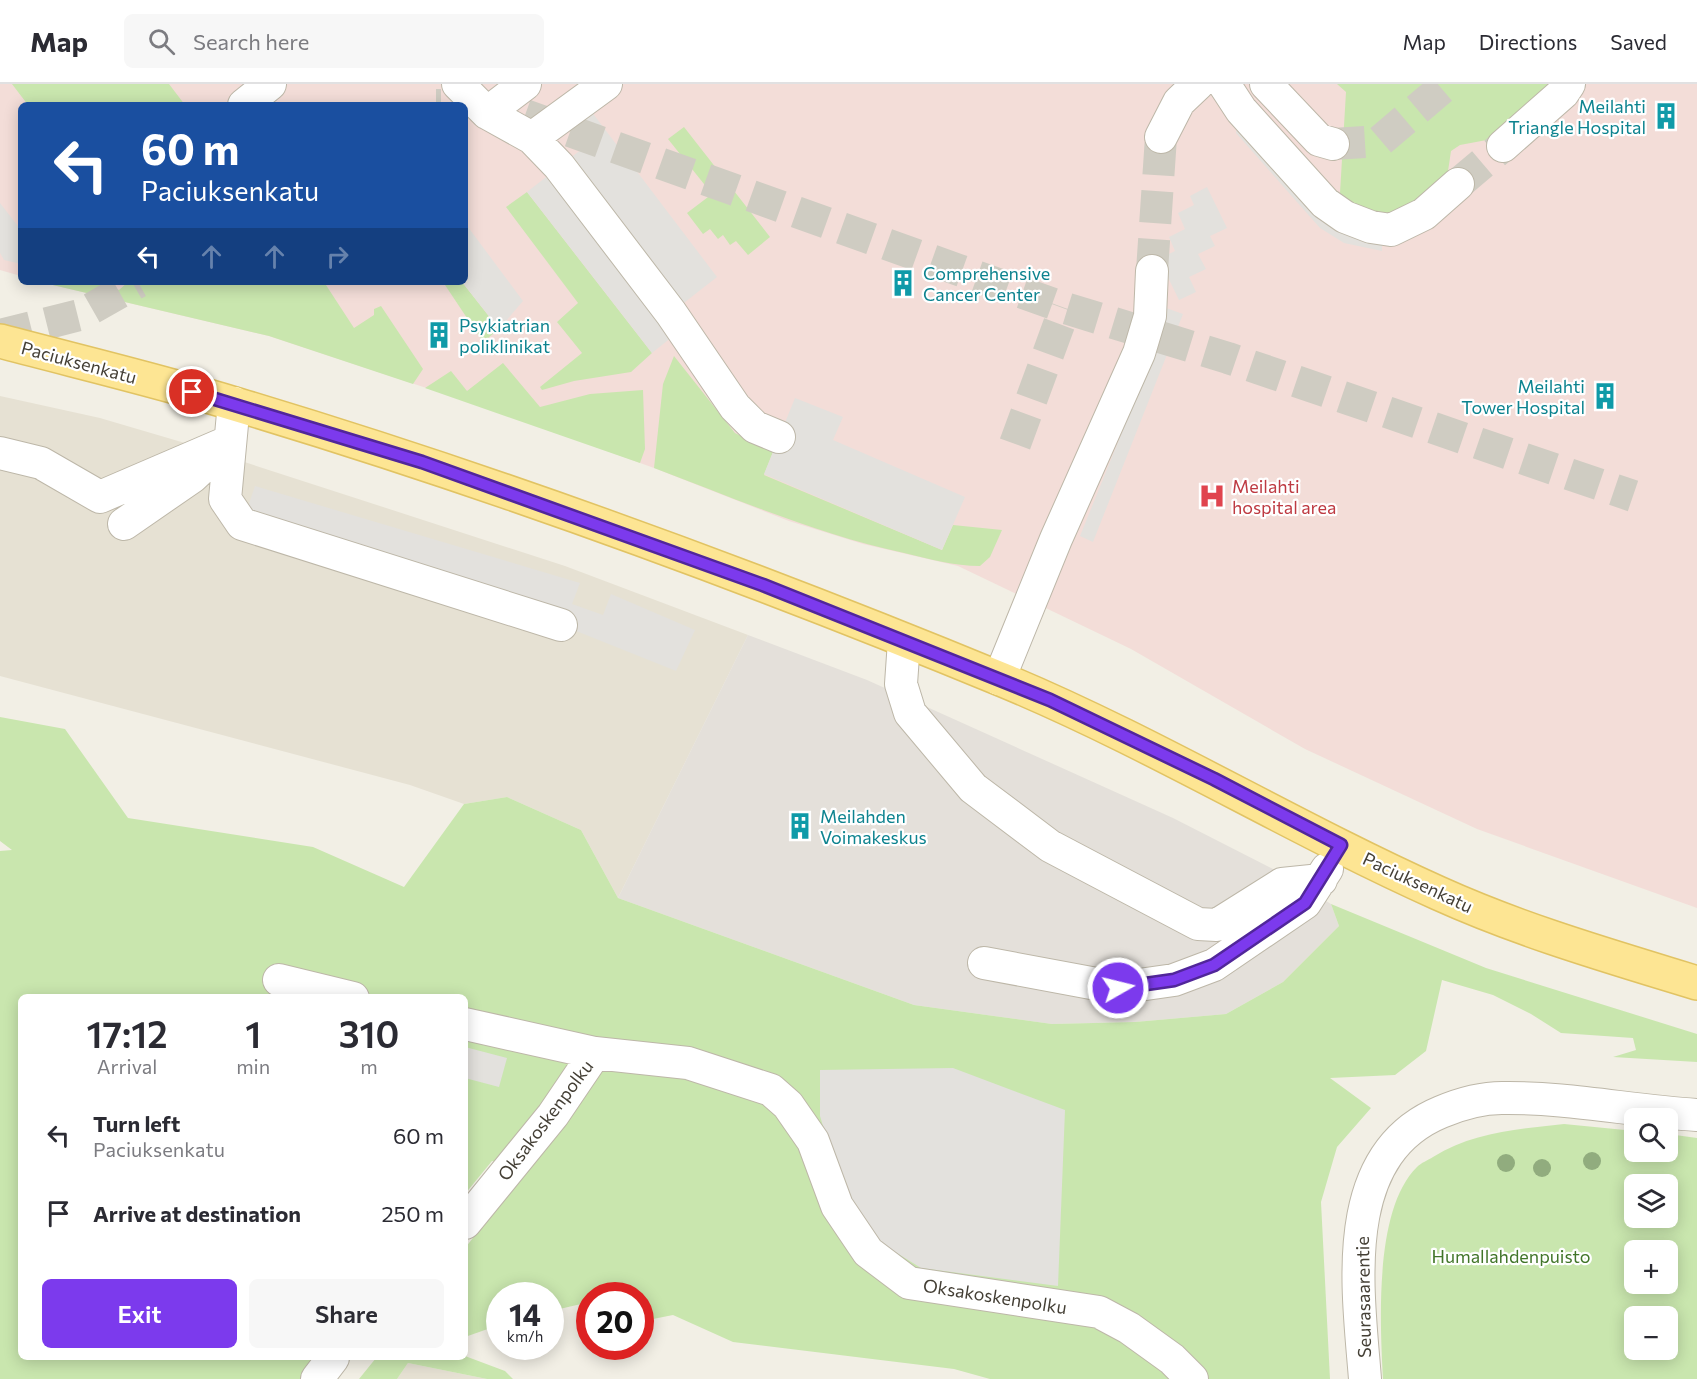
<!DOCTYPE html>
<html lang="en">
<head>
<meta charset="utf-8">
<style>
	:root { --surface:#fff; --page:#f7f7f7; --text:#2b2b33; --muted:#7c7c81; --line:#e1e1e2; --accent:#7c3aed }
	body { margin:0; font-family:Commissioner,sans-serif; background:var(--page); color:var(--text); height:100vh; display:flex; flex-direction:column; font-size:22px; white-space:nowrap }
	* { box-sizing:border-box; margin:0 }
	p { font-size:20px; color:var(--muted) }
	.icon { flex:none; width:33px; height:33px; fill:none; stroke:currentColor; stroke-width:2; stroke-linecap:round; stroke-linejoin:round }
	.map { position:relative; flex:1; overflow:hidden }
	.side { position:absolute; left:18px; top:910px; width:450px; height:366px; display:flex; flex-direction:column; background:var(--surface); border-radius:9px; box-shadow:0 3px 15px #0003 }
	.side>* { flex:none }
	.banner { position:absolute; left:18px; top:18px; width:450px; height:183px; border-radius:9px; box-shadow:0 3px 15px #0003; background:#1a4fa0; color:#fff; overflow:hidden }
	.fabs { position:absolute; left:1624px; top:1024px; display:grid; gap:12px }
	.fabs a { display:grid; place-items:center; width:54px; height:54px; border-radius:9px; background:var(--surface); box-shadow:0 3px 15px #0003; font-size:30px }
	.speed { position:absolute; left:486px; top:1198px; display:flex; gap:12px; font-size:30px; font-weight:700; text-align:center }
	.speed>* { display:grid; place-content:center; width:78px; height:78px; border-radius:50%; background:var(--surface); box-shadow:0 3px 15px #0003; line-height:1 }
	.speed small { font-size:15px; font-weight:400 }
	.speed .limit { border:9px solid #d22; background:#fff; color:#111 }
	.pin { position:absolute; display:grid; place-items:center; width:51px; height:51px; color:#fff; margin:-26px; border:3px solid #fff; border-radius:50%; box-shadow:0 2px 6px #0007 }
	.me { position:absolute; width:66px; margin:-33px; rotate:82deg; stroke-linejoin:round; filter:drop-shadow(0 0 4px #0008) }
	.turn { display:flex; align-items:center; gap:21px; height:126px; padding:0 24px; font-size:27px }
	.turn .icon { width:78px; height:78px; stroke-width:2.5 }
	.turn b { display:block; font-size:42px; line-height:51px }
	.lanes { display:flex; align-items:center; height:57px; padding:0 24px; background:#0003; justify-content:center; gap:30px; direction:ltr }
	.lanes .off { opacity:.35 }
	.eta { display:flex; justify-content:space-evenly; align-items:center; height:102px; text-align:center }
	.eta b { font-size:36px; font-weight:600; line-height:42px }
	.primary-button { display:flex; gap:12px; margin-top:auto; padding:12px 24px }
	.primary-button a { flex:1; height:69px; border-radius:9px; background:var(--accent); color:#fff; font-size:24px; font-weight:600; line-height:69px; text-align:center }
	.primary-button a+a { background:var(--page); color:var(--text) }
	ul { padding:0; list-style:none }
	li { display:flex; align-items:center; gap:18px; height:78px; padding:0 24px }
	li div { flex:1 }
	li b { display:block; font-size:22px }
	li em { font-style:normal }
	header { display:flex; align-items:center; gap:36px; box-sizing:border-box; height:84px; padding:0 30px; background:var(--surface); border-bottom:2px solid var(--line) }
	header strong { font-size:28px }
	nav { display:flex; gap:33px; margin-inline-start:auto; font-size:21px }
	.search { width:420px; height:54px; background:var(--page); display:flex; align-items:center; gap:15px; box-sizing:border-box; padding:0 21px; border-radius:9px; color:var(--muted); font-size:22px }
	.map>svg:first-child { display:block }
	.residential { fill:#e6e1d3 }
	.industrial { fill:#e4e0da }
	.medical { fill:#f3ddd8 }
	.green { fill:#c9e6ae; fill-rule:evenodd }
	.parking { fill:#e3e1dd }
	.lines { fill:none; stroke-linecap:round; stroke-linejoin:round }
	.minor-tunnel { stroke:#cfccc2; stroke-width:32; stroke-dasharray:32 16; stroke-linecap:butt }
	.minor-casing { stroke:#bdb7a8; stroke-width:34 }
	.major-casing { stroke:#e1c363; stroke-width:36 }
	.minor { stroke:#fff; stroke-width:32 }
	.major { stroke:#fde593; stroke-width:33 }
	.tree { fill:#91ac7e }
	.route-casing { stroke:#51269a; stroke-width:15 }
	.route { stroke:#7c3aed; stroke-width:10 }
	.labels { text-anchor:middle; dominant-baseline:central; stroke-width:4.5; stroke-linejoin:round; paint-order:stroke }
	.culture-label { font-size:18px; fill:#0d838f; stroke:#fff; text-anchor:start }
	.street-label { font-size:18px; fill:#443f35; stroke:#fff }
	.health-label { font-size:18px; fill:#be3a42; stroke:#fff; text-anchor:start }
	.park-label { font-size:18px; fill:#417529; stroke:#fff }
</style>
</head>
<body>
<header>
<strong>Map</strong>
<div class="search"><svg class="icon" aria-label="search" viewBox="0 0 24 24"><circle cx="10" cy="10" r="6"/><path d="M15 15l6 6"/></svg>Search here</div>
<nav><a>Map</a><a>Directions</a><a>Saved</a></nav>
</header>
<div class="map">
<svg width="1697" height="1295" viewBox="0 0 1697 1295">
	<rect width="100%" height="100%" fill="#f2efe5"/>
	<!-- residential -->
	<path class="residential" d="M0 312 100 334 195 362 565 482 748 551 618 814 581 746 507 713 464 720 410 701 0 592Z
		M408 1279 487 1295H397Z"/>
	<!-- industrial -->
	<path class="industrial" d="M748 551 867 596 1173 734 1273 785 1331 820 1339 842 1283 898 1226 930 1135 938 1052 940 914 921 618 814Z"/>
	<!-- medical -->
	<path class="medical" d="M0 0H1697V824L1477 745 1305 665 1131 565 958 482 863 460 789 437 654 384 496 327 269 252 40 198H465V21H21V192L0 186Z"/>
	<!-- green -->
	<path class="green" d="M12 0H169L185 21H28Z
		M1337 0H1554L1492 55 1460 61 1451 67 1447 94 1403 129 1391 134 1349 121 1340 109 1346 8Z
		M684 43 770 153 748 171 736 157 730 161 723 151 718 155 710 145 703 150 687 129 712 110 668 55Z
		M527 108 652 269 631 288 574 297 542 306 540 303 582 269 557 238 578 219 506 123Z
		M40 198H95L119 206 128 198H283L285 201 291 198H324L354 244 374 231V225L381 222 423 285 413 300 269 252Z
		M443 198H462L499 245 483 258Z
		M674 272 735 349 773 368 764 391 942 466 953 441 1002 446 990 473 980 482C954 482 929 475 904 469 817 450 736 415 654 384L663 300Z
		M503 279 540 323 590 310 643 306 645 365 640 379 425 304 451 287 467 307Z
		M0 633 65 645 128 734 313 763 404 803 464 720 507 713 581 746 618 814 914 921 1052 940 1135 938 1226 930 1283 898 1339 842 1331 820 1486 884 1697 950V978L1613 973 1636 966 1633 954 1561 949 1531 930 1493 911 1442 896 1426 967 1395 991 1330 994 1371 1024 1337 1063 1321 1118 1330 1295H990L954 1285 733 1258 673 1231 643 1237 641 1236 640 1212H590L589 1222 581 1220 551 1227 550 1212H500L499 1241 465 1253V1164L528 1085 492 1077 465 1110V914H21V1274H314L303 1295H0V767L12 766 0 757Z
		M1564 1040 1635 1047V1068H1668V1050L1697 1054V1295H1383C1380 1239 1374 1125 1417 1083 1421 1079 1428 1076 1433 1073 1473 1048 1518 1045 1564 1040ZM1635 1101H1668V1134H1635ZM1635 1167H1668V1200H1635ZM1635 1233H1668V1266H1635Z
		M465 1272 505 1287 513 1295H487L408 1279 397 1295H359L376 1274Z"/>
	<!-- parking -->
	<path class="parking" d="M591 27 717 193 671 229 672 253 652 269 527 108 587 61 572 42Z
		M1238 32 1382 152V167L1344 159 1320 144 1236 49Z
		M1207 103 1227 144 1210 152 1215 162 1198 170 1206 185 1189 193 1196 208 1179 216 1159 175 1175 167 1169 153 1185 145 1178 129 1194 121 1190 112Z
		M0 119 21 146V180L4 176 0 169Z
		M465 139 523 217 499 245 462 198H465Z
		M1166 224 1183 230 1093 458 1080 452 1165 242Z
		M795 314 843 333 833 356 965 413 942 466 764 390Z
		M255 402 580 499 572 520 603 531 611 510 695 546 676 587 561 541 242 440Z
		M465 963 507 974 499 1003 465 994Z
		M953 984 1065 1026 1058 1202 921 1184 884 1161 860 1133 837 1089 820 1032V986Z"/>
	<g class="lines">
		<!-- minor-tunnel -->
		<path class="minor-tunnel" d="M436 21H441
			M478 24 511 26 1065 224 1228 274 1633 412
			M1333 60 1380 57 1447 0
			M1458 100 1503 62
			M1152 187 1161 53
			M0 251 80 231 138 198
			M1015 360 1065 224"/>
		<defs>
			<path id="minor" d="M458 0 487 29 532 54 559 82 671 229 735 323 755 343 779 353
				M1224 0 1241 26 1325 119 1345 133 1371 143 1391 146 1424 130 1458 100
				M1266 0 1319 56 1333 60
				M244 21 270 0
				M487 29 525 0
				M1161 53 1179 18 1198 0
				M532 54 606 0
				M1503 62 1563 9 1569 0
				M234 319 225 415 242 440 561 541
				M0 369 41 379 100 413 228 358
				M124 440 192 393 209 377
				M904 557 901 600 910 629 973 704 1050 762 1198 840 1217 841 1282 800 1321 796
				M999 595 1056 455 1139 269 1150 232 1152 187
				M984 879 1118 904 1174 896 1214 881 1305 819 1327 785
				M279 896 353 914
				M465 940 595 969 688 979 771 1006 788 1021 813 1057 837 1122 868 1168 909 1199 1099 1228 1129 1244 1172 1275 1192 1295
				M465 1139 553 1031 595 969
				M317 1295 333 1274
				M1365 1295C1358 1205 1337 1071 1441 1028 1460 1020 1481 1014 1502 1014 1567 1013 1632 1027 1697 1031"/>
			<path id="major" d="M0 257C79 278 160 297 238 321 498 399 753 493 1003 596 1152 658 1291 743 1438 809 1522 847 1609 872 1697 899"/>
		</defs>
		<!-- minor casing -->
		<use href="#minor" class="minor-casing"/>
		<!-- major casing -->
		<use href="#major" class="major-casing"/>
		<!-- minor -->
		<use href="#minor" class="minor"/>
		<!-- major -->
		<use href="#major" class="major"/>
	</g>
	<!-- trees -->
	<g class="tree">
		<circle cx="1592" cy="1077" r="9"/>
		<circle cx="1506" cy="1079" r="9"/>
		<circle cx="1542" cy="1084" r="9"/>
	</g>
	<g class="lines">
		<defs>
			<path id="route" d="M192 308 422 378 763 501 1050 616 1214 695 1341 761 1305 819 1214 881 1174 896 1118 904"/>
		</defs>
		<!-- route casing -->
		<use href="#route" class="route-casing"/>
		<!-- route -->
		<use href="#route" class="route"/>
	</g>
	<!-- icons -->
	<defs>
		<symbol id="building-bare" viewBox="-9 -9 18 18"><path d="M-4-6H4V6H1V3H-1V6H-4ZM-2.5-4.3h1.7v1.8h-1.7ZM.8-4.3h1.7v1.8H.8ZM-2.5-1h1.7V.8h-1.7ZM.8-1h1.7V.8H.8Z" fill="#0f9aa8" stroke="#fff" stroke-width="2.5" paint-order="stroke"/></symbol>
		<symbol id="hospital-bare" viewBox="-9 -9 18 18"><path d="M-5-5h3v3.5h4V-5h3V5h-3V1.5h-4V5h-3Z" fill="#e0444e" stroke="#fff" stroke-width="2.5" paint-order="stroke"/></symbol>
	</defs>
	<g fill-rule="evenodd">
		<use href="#building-bare" x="1647" y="13" width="38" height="38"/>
		<use href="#building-bare" x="884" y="180" width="38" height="38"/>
		<use href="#building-bare" x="420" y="232" width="38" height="38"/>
		<use href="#building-bare" x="1586" y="293" width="38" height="38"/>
		<use href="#hospital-bare" x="1193" y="393" width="38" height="38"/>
		<use href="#building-bare" x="781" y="723" width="38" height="38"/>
	</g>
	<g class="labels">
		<!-- culture labels -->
		<g class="culture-label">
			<text x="1646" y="22" text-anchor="end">Meilahti<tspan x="1646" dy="21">Triangle Hospital</tspan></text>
			<text x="923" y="189">Comprehensive<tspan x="923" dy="21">Cancer Center</tspan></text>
			<text x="459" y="241">Psykiatrian<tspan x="459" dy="21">poliklinikat</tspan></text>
			<text x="1585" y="302" text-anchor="end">Meilahti<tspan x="1585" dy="21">Tower Hospital</tspan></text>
			<text x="820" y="732">Meilahden<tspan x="820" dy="21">Voimakeskus</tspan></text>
		</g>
		<!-- street labels -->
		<g class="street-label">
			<text transform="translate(79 278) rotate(15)">Paciuksenkatu</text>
			<text transform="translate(1418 798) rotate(25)">Paciuksenkatu</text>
			<text transform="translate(545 1036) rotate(-53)">Oksakoskenpolku</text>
			<text transform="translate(995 1212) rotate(9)">Oksakoskenpolku</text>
			<text transform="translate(1363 1213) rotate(-91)">Seurasaarentie</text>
		</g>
		<!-- health labels -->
		<g class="health-label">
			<text x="1232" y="402">Meilahti<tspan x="1232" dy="21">hospital area</tspan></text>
		</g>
		<!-- park labels -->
		<g class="park-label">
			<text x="1511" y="1172">Humallahdenpuisto</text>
		</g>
	</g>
</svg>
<div class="fabs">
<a><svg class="icon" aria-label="search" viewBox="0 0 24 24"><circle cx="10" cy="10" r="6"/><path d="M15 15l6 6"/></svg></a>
<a><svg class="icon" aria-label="layers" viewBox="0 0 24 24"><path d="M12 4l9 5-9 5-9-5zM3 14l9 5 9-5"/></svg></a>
<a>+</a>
<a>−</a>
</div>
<div class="speed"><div>14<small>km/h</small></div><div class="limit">20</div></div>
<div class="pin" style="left:192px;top:308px;background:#d93025"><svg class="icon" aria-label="arrive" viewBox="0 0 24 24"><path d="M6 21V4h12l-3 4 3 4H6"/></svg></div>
<svg class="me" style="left:1118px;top:904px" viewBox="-20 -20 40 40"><circle r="17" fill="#7c3aed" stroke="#fff" stroke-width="3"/><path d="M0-11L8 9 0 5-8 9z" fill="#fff"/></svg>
<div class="banner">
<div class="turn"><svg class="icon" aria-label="left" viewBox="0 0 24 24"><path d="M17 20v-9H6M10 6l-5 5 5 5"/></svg><div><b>60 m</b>Paciuksenkatu</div></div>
<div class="lanes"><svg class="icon" aria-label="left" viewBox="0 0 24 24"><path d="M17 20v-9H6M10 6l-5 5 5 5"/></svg><svg class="icon off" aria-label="ahead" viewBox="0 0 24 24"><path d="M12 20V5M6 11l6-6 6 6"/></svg><svg class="icon off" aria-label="ahead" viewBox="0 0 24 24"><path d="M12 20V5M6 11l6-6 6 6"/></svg><svg class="icon off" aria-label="right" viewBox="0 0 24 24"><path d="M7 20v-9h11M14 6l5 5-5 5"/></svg></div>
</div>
<section class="side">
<div class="eta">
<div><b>17:12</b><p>Arrival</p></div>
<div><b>1</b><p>min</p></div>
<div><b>310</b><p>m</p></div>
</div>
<ul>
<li><svg class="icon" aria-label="left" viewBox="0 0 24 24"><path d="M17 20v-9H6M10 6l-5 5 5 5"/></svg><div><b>Turn left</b><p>Paciuksenkatu</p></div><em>60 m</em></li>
<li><svg class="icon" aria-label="arrive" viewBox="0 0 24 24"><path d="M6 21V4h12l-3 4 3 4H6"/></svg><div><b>Arrive at destination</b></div><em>250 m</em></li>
</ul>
<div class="primary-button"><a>Exit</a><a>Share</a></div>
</section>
</div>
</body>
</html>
